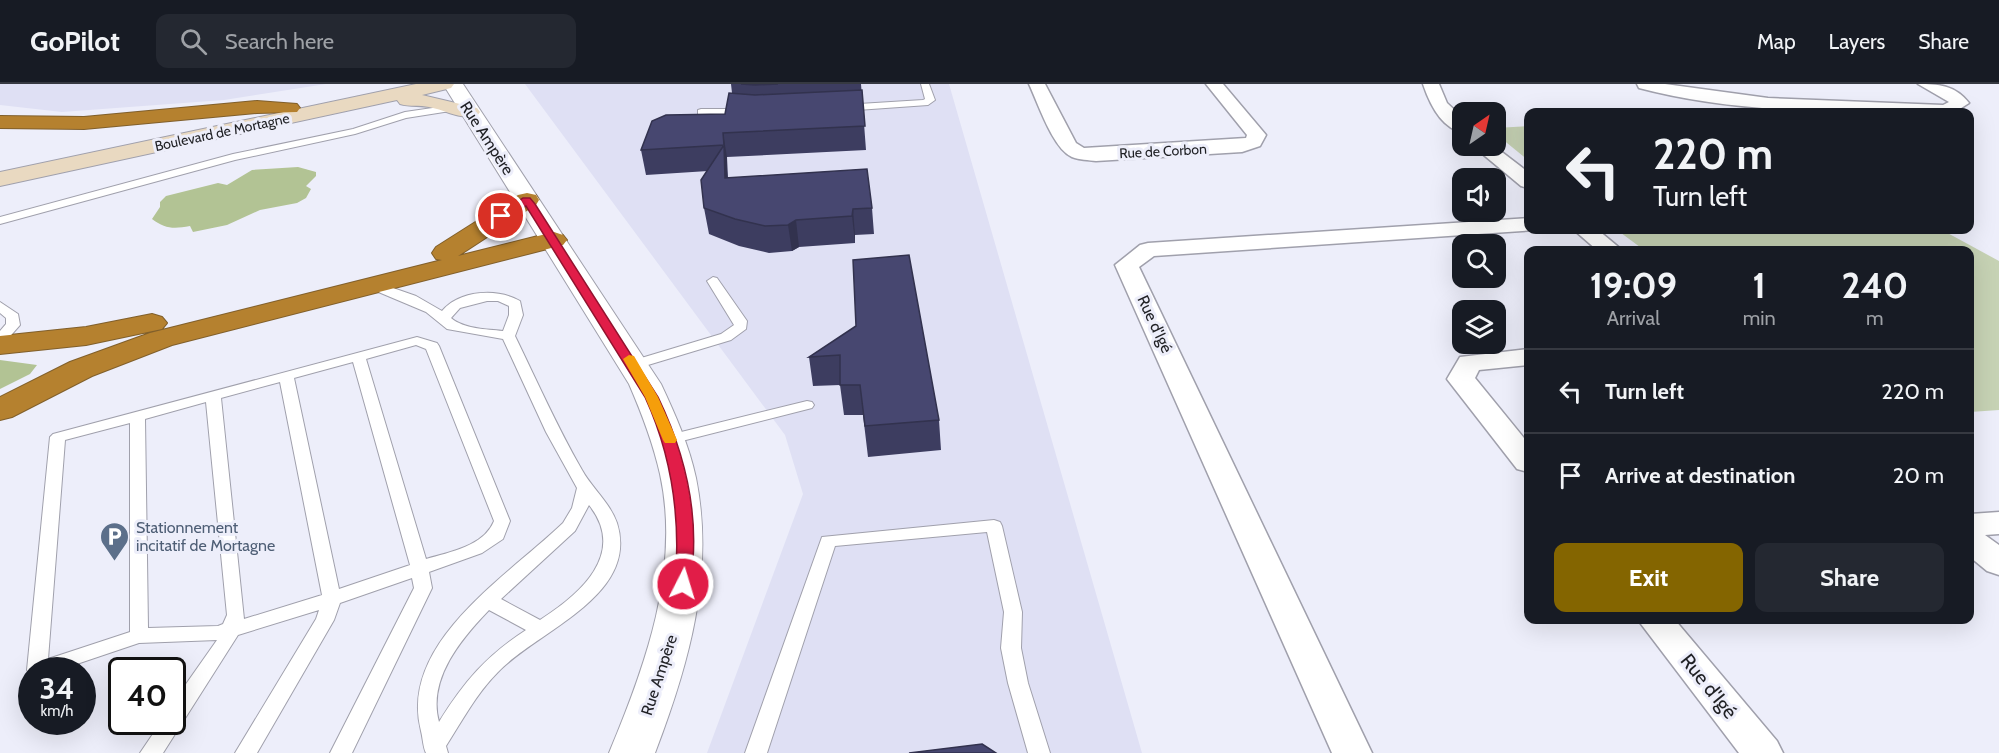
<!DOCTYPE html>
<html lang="en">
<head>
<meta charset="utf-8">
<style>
	:root { --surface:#171b24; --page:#242831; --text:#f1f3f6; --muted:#9ea1a6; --line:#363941; --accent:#846500 }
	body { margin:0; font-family:Cabin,sans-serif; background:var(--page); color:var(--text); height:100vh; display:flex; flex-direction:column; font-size:22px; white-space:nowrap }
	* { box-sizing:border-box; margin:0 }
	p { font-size:20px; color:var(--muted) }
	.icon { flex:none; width:33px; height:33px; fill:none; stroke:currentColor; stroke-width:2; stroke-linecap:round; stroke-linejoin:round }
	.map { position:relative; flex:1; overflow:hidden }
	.drawer { position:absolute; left:1524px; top:162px; width:450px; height:378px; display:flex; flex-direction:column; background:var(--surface); border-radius:12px; box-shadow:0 6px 24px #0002 }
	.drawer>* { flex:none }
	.guide { position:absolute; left:1524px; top:24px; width:450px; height:126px; border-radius:12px; box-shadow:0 6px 24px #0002; background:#171b24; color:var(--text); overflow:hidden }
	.needle { width:39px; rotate:34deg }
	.buttons { position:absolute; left:1452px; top:18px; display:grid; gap:12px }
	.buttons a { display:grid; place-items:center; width:54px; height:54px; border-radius:12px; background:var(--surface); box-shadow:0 6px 24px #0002; font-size:30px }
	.speed { position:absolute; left:18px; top:573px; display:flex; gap:12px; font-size:30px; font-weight:700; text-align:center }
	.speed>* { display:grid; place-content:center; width:78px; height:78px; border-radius:50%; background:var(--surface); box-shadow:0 6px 24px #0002; line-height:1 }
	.speed small { font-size:15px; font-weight:400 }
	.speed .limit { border:3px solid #111; border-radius:9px; background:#fff; color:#111 }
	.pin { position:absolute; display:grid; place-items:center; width:51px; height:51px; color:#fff; margin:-26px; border:3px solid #fff; border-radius:50%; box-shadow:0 2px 6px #0007 }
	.me { position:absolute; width:66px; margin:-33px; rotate:5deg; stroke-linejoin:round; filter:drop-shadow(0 0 4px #0008) }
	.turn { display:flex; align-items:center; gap:21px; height:126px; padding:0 30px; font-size:27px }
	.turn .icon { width:78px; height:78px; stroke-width:2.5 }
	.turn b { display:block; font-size:42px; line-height:51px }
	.eta { display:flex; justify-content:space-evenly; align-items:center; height:102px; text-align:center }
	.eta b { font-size:36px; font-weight:800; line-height:42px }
	.action { display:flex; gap:12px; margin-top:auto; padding:12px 30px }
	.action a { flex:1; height:69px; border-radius:12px; background:var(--accent); color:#fff; font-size:24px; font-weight:800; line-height:69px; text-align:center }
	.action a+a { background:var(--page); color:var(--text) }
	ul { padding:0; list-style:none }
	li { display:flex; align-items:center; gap:18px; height:84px; padding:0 30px; border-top:2px solid var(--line) }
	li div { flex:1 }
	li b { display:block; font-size:22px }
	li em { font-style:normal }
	header { display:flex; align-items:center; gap:36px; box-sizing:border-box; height:84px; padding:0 30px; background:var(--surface); border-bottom:2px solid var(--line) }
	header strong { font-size:28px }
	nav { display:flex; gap:33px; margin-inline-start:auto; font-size:21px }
	.search { width:420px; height:54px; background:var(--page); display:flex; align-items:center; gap:15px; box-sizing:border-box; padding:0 21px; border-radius:12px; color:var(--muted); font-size:22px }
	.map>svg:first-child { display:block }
	.built { fill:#dfe0f4 }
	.green { fill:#c6d2b4 }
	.forest { fill:#b2c394 }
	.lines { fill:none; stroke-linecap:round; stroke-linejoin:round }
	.service-casing { stroke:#a0a0ac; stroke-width:2 }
	.minor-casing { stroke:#a0a0ac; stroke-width:3 }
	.tertiary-casing { stroke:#a0a0ac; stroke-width:2 }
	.secondary-casing { stroke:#a0a0ac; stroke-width:2 }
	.motorway-casing { stroke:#805f2b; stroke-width:2 }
	.service { fill:#fff; fill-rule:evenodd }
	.minor { fill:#fff; fill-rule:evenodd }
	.tertiary { fill:#fff; fill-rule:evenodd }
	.secondary { fill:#e9d9c1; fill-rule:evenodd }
	.motorway { fill:#b5812f; fill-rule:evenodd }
	.wall { fill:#3d3d60 }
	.shaded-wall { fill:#32324e }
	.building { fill:#474770; stroke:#32324e; stroke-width:1.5 }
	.route { fill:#e11d48; stroke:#92132f; stroke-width:1.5 }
	.slow { fill:#f59e0b }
	.labels { text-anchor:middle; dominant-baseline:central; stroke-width:6; stroke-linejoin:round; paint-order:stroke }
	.far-street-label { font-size:14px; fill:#1f2024; stroke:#edeefa }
	.street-label { font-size:16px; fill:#1f2024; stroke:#edeefa }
	.service-label { font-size:16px; fill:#4e5e75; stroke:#edeefa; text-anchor:start }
	.near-street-label { font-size:20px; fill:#1f2024; stroke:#edeefa }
</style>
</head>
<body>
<header>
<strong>GoPilot</strong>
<div class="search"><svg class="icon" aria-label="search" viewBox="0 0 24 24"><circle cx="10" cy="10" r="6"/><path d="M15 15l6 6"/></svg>Search here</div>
<nav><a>Map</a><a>Layers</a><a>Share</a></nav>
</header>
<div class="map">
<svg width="1999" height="669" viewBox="0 0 1999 669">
	<rect width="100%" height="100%" fill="#edeefa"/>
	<!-- built -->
	<path class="built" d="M0 0H326L224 16 62 28 0 21Z
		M525 0H949L1142 669H707L803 410 785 351Z"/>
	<!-- green -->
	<path class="green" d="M1528 42V76L1496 50V44Z
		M1617 146H1942L1999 177V326L1970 328V166H1644Z"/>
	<!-- forest -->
	<path class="forest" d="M298 83 316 88V92L306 102 311 105 306 114 297 119 260 126 227 141 193 148 190 142C174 145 165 145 152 135L160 123V118L166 112 218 99 227 101 252 86Z
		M0 276 37 281 30 290 0 305Z"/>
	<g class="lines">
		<defs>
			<path id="service" d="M921 0H929L935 16 928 21 843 27 838 24 843 21 923 16 925 15Z
				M460 20 465 23 463 25 406 34 355 50 235 76 0 140V133L233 70 353 45 405 28Z
				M701 25H744L749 28 744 31 698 30V26Z
				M713 193 717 194 747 237 746 245 731 256 638 284H628L626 281 628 278 721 250 734 241 707 197Z
				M373 197 416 212 442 227C460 206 497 204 520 217L523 231 515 252C537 297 557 343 582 386 592 404 610 419 617 439 640 512 537 547 498 588 476 610 462 637 446 662L448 669H426C423 663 423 655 421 647 398 559 508 492 563 439L572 424 577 404 546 348 503 255 447 245 426 228 369 204V198ZM487 217H498L509 222V231L503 247C486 245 464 245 451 234L460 224ZM589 421C628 470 579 511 540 536L501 515 575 447ZM489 526 526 546C486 572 464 598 439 638 427 595 462 554 489 526Z
				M0 218 18 230 20 241 5 258 0 259V247L6 240V234L0 229Z
				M417 253 437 259 439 262 510 437 503 455 482 469 429 488 432 504 352 669H330L414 504 412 494 340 519 334 536 257 669H235L316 535 319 526 238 551 163 669H140L161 638H172V620L217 556 139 559 59 586H32L30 591 27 586 50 353 53 350ZM416 261 426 265 494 437C484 462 450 468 426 475L366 275ZM353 278 410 481 339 505 294 294ZM280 298 322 511 244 535 221 314ZM206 318 227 531 223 540 218 542 148 544 145 335ZM130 339V548L48 575 65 356Z
				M807 317 812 318 814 321 812 324 670 360 662 355 665 352Z
				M994 436 1000 438 1002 442 1022 528 1021 564 1028 599 1050 669H1028L1008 599 1001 564 1004 528 987 448 835 462 767 669H745L822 453Z"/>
			<path id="minor" d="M1029 0H1045L1076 59 1084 64 1246 54 1247 51 1206 0H1223L1266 51 1260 62 1242 68 1096 77C1089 76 1079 76 1072 73 1053 65 1038 19 1029 0Z
				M1423 0H1439L1447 19 1462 33V48C1441 44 1429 18 1423 0Z
				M1637 0H1665L1768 14 1943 21 1949 18 1918 0C1938 0 1955 1 1969 19L1955 28C1850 28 1741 31 1639 4Z
				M1473 62H1494L1528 88V104L1521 102Z
				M1528 134V146H1536L1154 172 1139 183 1372 669H1332L1115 181 1140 161 1148 159Z
				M1574 146H1598L1622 166H1597Z
				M1528 265V281L1479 286 1475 294 1528 359V388L1517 385 1447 295 1460 273Z
				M1999 428V450L1985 451 1999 461V491L1987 487 1970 473V430Z
				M1638 536H1675L1777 657 1783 669H1739Z"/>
			<path id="tertiary" d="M443 0H463L661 300C675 330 689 361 696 394 715 489 689 580 655 669H609C645 583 681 485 660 390 653 359 642 330 629 300Z"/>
			<path id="secondary" d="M416 0H454L451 4 422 11 477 24 480 28 477 32C461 36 445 26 429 23 420 21 410 23 400 20L397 16 0 102V88Z"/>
			<path id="motorway" d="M257 17 297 20 300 24 297 28 257 29 84 45 0 44V32L84 33Z
				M527 109 536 111 539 116 536 121 458 172 554 148 563 151 567 156 563 161 172 261 92 292 12 333 0 336V313L70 278 150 249 442 176 436 175 432 169 436 163 518 111Z
				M152 230 162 233 167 239 162 245 86 261 0 270V252L86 243Z"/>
		</defs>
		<!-- service casing -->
		<use href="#service" class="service-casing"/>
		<!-- minor casing -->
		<use href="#minor" class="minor-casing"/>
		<!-- tertiary casing -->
		<use href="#tertiary" class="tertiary-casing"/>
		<!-- secondary casing -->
		<use href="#secondary" class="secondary-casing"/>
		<!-- motorway casing -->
		<use href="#motorway" class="motorway-casing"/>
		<!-- service -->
		<use href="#service" class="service"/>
		<!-- minor -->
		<use href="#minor" class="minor"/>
		<!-- tertiary -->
		<use href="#tertiary" class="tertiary"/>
		<!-- secondary -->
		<use href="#secondary" class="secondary"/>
		<!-- motorway -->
		<use href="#motorway" class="motorway"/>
	</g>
	<!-- wall -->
	<path class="wall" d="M731 0H861L866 66 727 73 728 94 872 124 874 150 855 151V159L799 163 792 167 769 169 739 162 709 150 704 124 708 87 646 91 641 66 725 30 732 9Z
		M856 242 939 336 941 366 868 373 863 331H844L840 301 813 302 809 273Z"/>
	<!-- shaded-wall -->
	<path class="shaded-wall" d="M723 49 727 73V85L724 61Z
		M724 61 727 86 729 119 725 94Z
		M853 125 855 151V159L852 132Z
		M796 136 799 163 792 167 788 141Z"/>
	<!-- building -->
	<path class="building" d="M741 0H778L755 1Z
		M862 6 865 42 723 49 724 61 641 66 652 37 666 31 725 30 729 9 755 11Z
		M724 61 725 94 867 85 872 124 853 125 852 132 796 136 788 141 765 142 735 135 704 124 701 96Z
		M909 171 939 336 865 342 860 301H840V271L809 273 856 242 853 176Z
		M982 660 996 669H909Z"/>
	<!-- route -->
	<path class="route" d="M523 114H530L535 120 658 313C682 363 697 420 693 476 692 485 693 496 689 504H677L675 500C681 434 672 372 645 313L526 122 505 134 496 132Z"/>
	<!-- slow -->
	<path class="slow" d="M629 271 634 272 658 313 677 356 675 359H665L663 356 645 313 623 275Z"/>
	<!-- icons -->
	<defs>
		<symbol id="parking-pin" viewBox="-11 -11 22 30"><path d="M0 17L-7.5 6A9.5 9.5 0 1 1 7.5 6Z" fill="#5c6f8a" stroke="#edeefa"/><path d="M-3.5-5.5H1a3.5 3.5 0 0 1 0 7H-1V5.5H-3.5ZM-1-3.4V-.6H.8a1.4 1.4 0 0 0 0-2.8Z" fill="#fff"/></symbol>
	</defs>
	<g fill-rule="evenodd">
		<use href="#parking-pin" x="98" y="436" width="33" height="45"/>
	</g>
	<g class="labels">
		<!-- far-street labels -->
		<g class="far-street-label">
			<text transform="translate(222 48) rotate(-12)">Boulevard de Mortagne</text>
			<text transform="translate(1163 67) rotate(-3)">Rue de Corbon</text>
		</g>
		<!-- street labels -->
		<g class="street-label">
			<text transform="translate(487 54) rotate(57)">Rue Ampère</text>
			<text transform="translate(1155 240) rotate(65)">Rue d'Igé</text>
			<text transform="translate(659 591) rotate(-72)">Rue Ampère</text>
		</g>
		<!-- service labels -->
		<g class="service-label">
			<text x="136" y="443">Stationnement<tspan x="136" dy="18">incitatif de Mortagne</tspan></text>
		</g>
		<!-- near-street labels -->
		<g class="near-street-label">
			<text transform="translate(1709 602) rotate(51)">Rue d'Igé</text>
		</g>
	</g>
</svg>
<div class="buttons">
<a><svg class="needle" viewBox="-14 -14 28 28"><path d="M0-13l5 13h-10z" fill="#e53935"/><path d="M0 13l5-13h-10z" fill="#9ea1a6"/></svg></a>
<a><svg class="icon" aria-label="sound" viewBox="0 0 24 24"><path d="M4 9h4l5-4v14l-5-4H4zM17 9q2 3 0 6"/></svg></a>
<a><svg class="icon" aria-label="search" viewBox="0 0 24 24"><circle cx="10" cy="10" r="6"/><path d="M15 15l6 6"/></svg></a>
<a><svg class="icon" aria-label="layers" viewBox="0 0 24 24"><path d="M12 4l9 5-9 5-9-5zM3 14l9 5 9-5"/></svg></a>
</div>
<div class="speed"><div>34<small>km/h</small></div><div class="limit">40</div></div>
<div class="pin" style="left:501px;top:132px;background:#d93025"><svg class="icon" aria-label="arrive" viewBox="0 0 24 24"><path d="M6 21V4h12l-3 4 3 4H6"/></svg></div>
<svg class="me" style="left:683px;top:500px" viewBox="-20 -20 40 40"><circle r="17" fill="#e11d48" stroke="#fff" stroke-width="3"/><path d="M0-11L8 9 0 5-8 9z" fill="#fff"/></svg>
<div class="guide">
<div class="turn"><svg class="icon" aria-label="left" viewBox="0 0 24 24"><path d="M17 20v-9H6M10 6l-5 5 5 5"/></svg><div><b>220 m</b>Turn left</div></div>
</div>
<section class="drawer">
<div class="eta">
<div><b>19:09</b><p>Arrival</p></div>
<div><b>1</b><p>min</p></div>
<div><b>240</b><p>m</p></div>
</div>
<ul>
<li><svg class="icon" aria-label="left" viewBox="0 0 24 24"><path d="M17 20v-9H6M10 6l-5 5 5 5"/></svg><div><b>Turn left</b></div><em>220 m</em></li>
<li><svg class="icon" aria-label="arrive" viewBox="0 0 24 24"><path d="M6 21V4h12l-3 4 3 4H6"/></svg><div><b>Arrive at destination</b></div><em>20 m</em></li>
</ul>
<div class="action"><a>Exit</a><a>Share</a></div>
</section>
</div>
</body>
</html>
